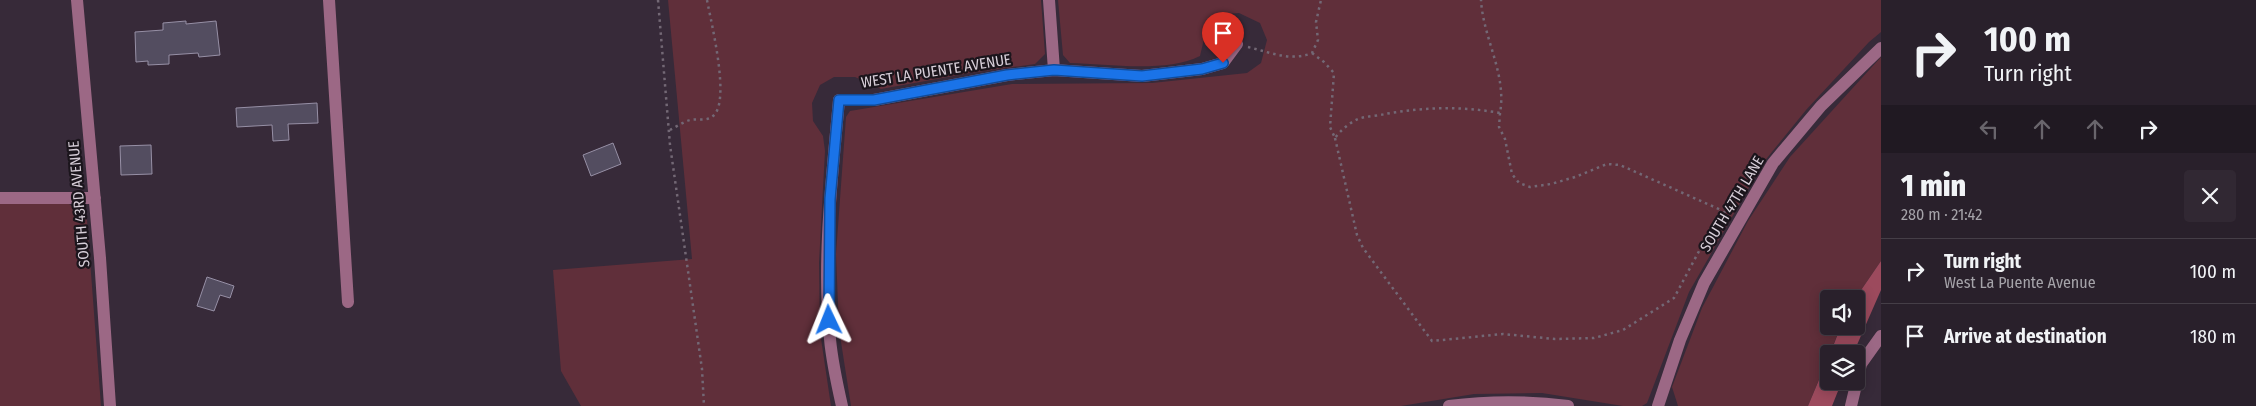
<!DOCTYPE html>
<html lang="en">
<head>
<meta charset="utf-8">
<style>
	:root { --surface:#29202b; --page:#312833; --text:#f1f3f6; --muted:#a5a3a9; --line:#453e47 }
	body { margin:0; font-family:"Fira Sans Condensed",sans-serif; background:var(--page); color:var(--text); height:100vh; display:flex; flex-direction:column; font-size:19px; white-space:nowrap }
	* { box-sizing:border-box; margin:0 }
	p { font-size:16px; color:var(--muted) }
	.icon { flex:none; width:28px; height:28px; fill:none; stroke:currentColor; stroke-width:2; stroke-linecap:round; stroke-linejoin:round }
	.map { position:relative; flex:1; overflow:hidden }
	.drawer { display:flex; flex-direction:column; background:var(--surface); width:375px }
	.drawer>* { flex:none }
	.guide { background:#29202b; color:var(--text); overflow:hidden }
	.controls { position:absolute; left:1820px; top:290px; display:grid; gap:10px }
	.controls a { display:grid; place-items:center; width:45px; height:45px; border-radius:5px; background:var(--surface); box-shadow:0 2px 12px #0003,0 0 0 1px var(--line); font-size:25px }
	.pin { position:absolute; display:grid; place-items:center; width:42px; height:42px; color:#fff; margin:-51px -21px; border-radius:50% 50% 50% 0; rotate:-45deg; box-shadow:0 0 5px #0007 }
	.pin .icon { rotate:45deg }
	.me { position:absolute; width:55px; margin:-28px; rotate:358deg; stroke-linejoin:round; filter:drop-shadow(0 0 4px #0008) }
	.turn { display:flex; align-items:center; gap:18px; height:105px; padding:0 20px; font-size:22px }
	.turn .icon { width:65px; height:65px; stroke-width:2.5 }
	.turn b { display:block; font-size:35px; line-height:42px }
	.lanes { display:flex; align-items:center; height:48px; padding:0 20px; background:#0003; justify-content:center; gap:25px; direction:ltr }
	.lanes .off { opacity:.35 }
	.round { display:grid; place-items:center; flex:none; width:52px; height:52px; border-radius:5px; background:var(--page) }
	.head { display:flex; align-items:center; justify-content:space-between; height:85px; padding:0 20px }
	h1 { font-size:30px; font-weight:800; line-height:38px }
	ul { padding:0; list-style:none }
	li { display:flex; align-items:center; gap:15px; height:65px; padding:0 20px; border-top:1px solid var(--line) }
	li div { flex:1 }
	li b { display:block; font-size:19px }
	li em { font-style:normal }
	main { display:flex; flex:1; min-height:0 }
	.map>svg:first-child { display:block }
	.green { fill:#602f3a }
	.forest { fill:#9c4a5d }
	.building { fill:#534d60; stroke:#9790a6 }
	.lines { fill:none; stroke-linecap:round; stroke-linejoin:round }
	.path { stroke:#736875; stroke-width:2.5; stroke-dasharray:2.5 4; stroke-linecap:butt }
	.minor { stroke:#9c6885; stroke-width:12 }
	.route-casing { stroke:#114b97; stroke-width:12 }
	.route { stroke:#1a73e8; stroke-width:9 }
	.labels { text-anchor:middle; dominant-baseline:central; stroke-width:4.5; stroke-linejoin:round; paint-order:stroke }
	.street-label { font-size:15px; fill:#d7ced8; stroke:#1b151c }
</style>
</head>
<body>
<main>
<div class="map">
<svg width="1881" height="406" viewBox="0 0 1881 406">
	<rect width="100%" height="100%" fill="#372a39"/>
	<!-- green -->
	<path class="green" d="M668 0H1041L1045 54 1035 64 970 73 881 89 855 77H834L820 85 812 103 813 121 823 136 825 151 819 263 820 332 831 406H581L561 371 553 270 692 259Z
		M1058 0H1881V32L1869 42 1806 110 1763 163 1689 292 1647 403 1642 406H1623L1542 393 1474 394 1401 406H851L839 329 836 254 846 117 850 111 1012 84 1152 83 1247 73 1261 63 1267 40 1260 23 1239 13 1215 15 1207 26 1200 56C1167 73 1107 64 1070 63L1063 55Z
		M1881 57V261L1855 299H1829V326H1841L1808 406H1678L1672 387 1702 308 1748 221 1790 157Z
		M67 202 87 220 101 406H0V203Z"/>
	<!-- forest -->
	<path class="forest" d="M1881 261V290L1853 354H1830L1841 326H1856L1855 299Z
		M1829 356V381H1842L1832 406H1808Z"/>
	<!-- building -->
	<path class="building" d="M186 21V24L216 21 220 55 199 57 198 53 169 55V64L148 65V61L136 62 135 32 163 30V23Z
		M317 103 318 123 288 124 289 140 273 141 272 125 237 127 236 108Z
		M613 143 621 164 591 176 583 155Z
		M151 145 152 174 121 175 120 146Z
		M207 277 234 286 230 298 220 295 214 311 197 306Z"/>
	<g class="lines">
		<!-- path -->
		<path class="path" d="M658 0 670 145 702 369 704 406
			M1248 47C1269 52 1291 62 1312 53L1318 40 1316 22 1321 0
			M1312 53 1324 62 1334 73 1330 127 1335 138C1340 131 1349 123 1358 119 1366 116 1377 116 1385 114 1424 107 1461 106 1500 113 1507 74 1483 38 1481 0
			M1500 113 1499 127 1505 139 1512 174 1519 183 1530 187 1551 184 1575 177 1607 164 1620 165 1721 210
			M670 130C676 127 683 122 690 120 698 118 706 122 713 116 731 102 711 22 707 0
			M1335 138 1357 235 1363 248 1432 341 1503 334 1555 339 1594 338 1623 330 1674 298 1721 210 1728 215"/>
		<!-- minor -->
		<path class="minor" d="M77 0 100 258 110 406
			M329 0 348 302
			M1049 0 1054 70
			M0 198H95
			M842 406C837 384 832 361 830 339 822 260 832 178 839 100H874L1007 75 1054 70 1142 76 1202 69 1223 63 1237 44
			M1449 406C1488 401 1529 401 1568 406
			M1658 406 1680 340 1704 283 1773 163 1821 106 1881 48
			M1851 406 1861 364 1881 336"/>
	</g>
	<g class="lines">
		<defs>
			<path id="route" d="M829 320 830 199 839 100H874L1007 75 1054 70 1142 76 1202 69 1223 63"/>
		</defs>
		<!-- route casing -->
		<use href="#route" class="route-casing"/>
		<!-- route -->
		<use href="#route" class="route"/>
	</g>
	<g class="labels">
		<!-- street labels -->
		<g class="street-label">
			<text transform="translate(936 71) rotate(-9)">WEST LA PUENTE AVENUE</text>
			<text transform="translate(79 204) rotate(-95)">SOUTH 43RD AVENUE</text>
			<text transform="translate(1732 204) rotate(-59)">SOUTH 47TH LANE</text>
		</g>
	</g>
</svg>
<div class="controls">
<a><svg class="icon" aria-label="sound" viewBox="0 0 24 24"><path d="M4 9h4l5-4v14l-5-4H4zM17 9q2 3 0 6"/></svg></a>
<a><svg class="icon" aria-label="layers" viewBox="0 0 24 24"><path d="M12 4l9 5-9 5-9-5zM3 14l9 5 9-5"/></svg></a>
</div>
<div class="pin" style="left:1223px;top:63px;background:#d93025"><svg class="icon" aria-label="arrive" viewBox="0 0 24 24"><path d="M6 21V4h12l-3 4 3 4H6"/></svg></div>
<svg class="me" style="left:829px;top:320px" viewBox="-20 -20 40 40"><path d="M0-17L14 15 0 8-14 15z" fill="#1a73e8" stroke="#fff" stroke-width="4"/></svg>
</div>
<section class="drawer">
<div class="guide">
<div class="turn"><svg class="icon" aria-label="right" viewBox="0 0 24 24"><path d="M7 20v-9h11M14 6l5 5-5 5"/></svg><div><b>100 m</b>Turn right</div></div>
<div class="lanes"><svg class="icon off" aria-label="left" viewBox="0 0 24 24"><path d="M17 20v-9H6M10 6l-5 5 5 5"/></svg><svg class="icon off" aria-label="ahead" viewBox="0 0 24 24"><path d="M12 20V5M6 11l6-6 6 6"/></svg><svg class="icon off" aria-label="ahead" viewBox="0 0 24 24"><path d="M12 20V5M6 11l6-6 6 6"/></svg><svg class="icon" aria-label="right" viewBox="0 0 24 24"><path d="M7 20v-9h11M14 6l5 5-5 5"/></svg></div>
</div>
<div class="head"><div><h1>1 min</h1><p>280 m · 21:42</p></div><a class="round"><svg class="icon" aria-label="close" viewBox="0 0 24 24"><path d="M6 6l12 12M18 6L6 18"/></svg></a></div>
<ul>
<li><svg class="icon" aria-label="right" viewBox="0 0 24 24"><path d="M7 20v-9h11M14 6l5 5-5 5"/></svg><div><b>Turn right</b><p>West La Puente Avenue</p></div><em>100 m</em></li>
<li><svg class="icon" aria-label="arrive" viewBox="0 0 24 24"><path d="M6 21V4h12l-3 4 3 4H6"/></svg><div><b>Arrive at destination</b></div><em>180 m</em></li>
</ul>
</section>
</main>
</body>
</html>
